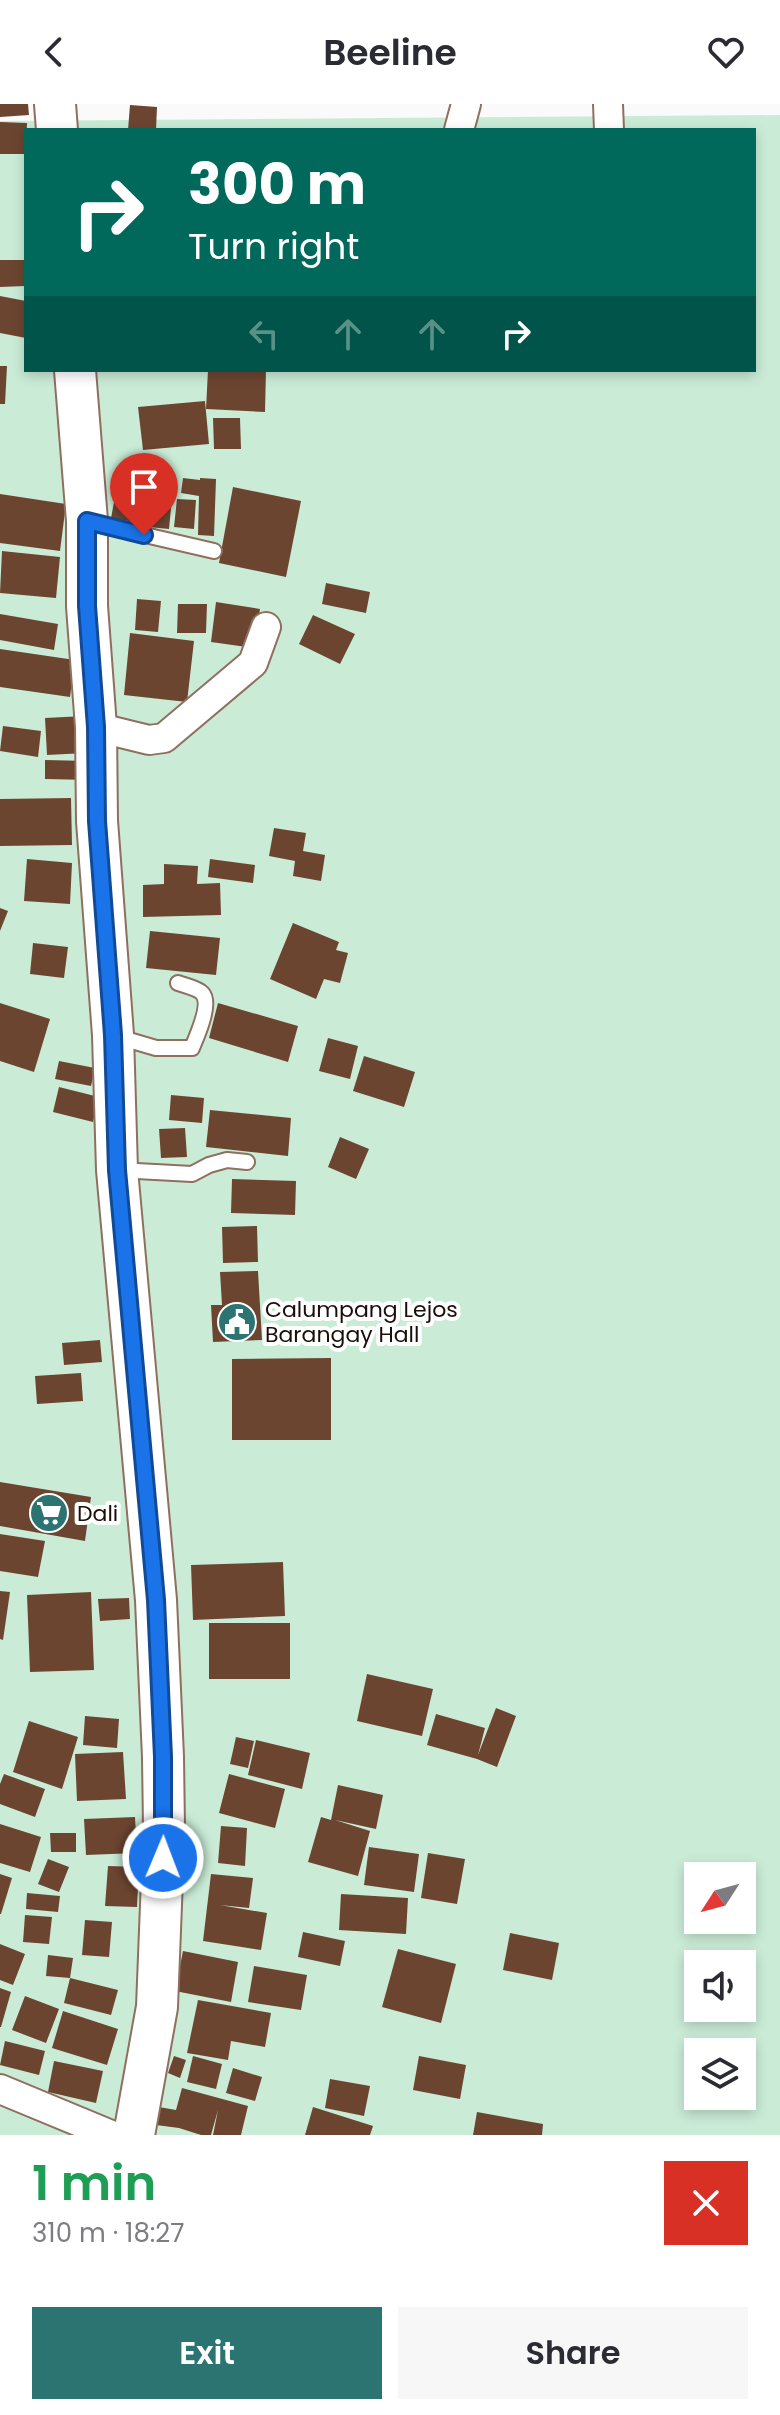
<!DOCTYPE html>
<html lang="en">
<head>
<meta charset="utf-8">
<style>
	:root { --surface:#fff; --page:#f7f7f7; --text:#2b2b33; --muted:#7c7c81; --accent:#2b7471 }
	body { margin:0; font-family:Poppins,sans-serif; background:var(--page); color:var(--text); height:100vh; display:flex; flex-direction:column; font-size:30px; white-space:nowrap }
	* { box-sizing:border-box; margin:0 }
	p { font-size:26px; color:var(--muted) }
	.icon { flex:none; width:44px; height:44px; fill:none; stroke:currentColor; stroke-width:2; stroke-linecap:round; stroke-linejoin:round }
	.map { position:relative; height:2031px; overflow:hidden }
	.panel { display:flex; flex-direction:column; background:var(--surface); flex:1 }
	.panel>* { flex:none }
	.hud { position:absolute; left:24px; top:24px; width:732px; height:244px; border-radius:0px; box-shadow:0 4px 12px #0003; background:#00695c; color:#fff; overflow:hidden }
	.needle { width:52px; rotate:234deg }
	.buttons { position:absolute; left:684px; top:1758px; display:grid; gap:16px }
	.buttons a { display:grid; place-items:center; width:72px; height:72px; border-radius:0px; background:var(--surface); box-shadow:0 4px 12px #0003; font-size:40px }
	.pin { position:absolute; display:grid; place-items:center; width:68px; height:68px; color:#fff; margin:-82px -34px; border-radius:50% 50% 50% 0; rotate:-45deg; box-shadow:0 0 8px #0007 }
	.pin .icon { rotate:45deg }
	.me { position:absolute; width:88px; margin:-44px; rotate:1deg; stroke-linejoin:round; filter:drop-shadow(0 0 6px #0008) }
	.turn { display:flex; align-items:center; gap:28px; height:168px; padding:0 32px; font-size:36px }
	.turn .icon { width:104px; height:104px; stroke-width:2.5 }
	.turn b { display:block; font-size:56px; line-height:68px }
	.lanes { display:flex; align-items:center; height:76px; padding:0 32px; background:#0003; justify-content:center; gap:40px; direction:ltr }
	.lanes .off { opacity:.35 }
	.round { display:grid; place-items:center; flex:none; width:84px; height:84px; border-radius:0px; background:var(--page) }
	.head { display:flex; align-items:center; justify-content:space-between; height:136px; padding:0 32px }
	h1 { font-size:48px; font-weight:600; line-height:60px; color:#1e9e55 }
	.action { display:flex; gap:16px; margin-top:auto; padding:16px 32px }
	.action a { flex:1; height:92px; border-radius:0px; background:var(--accent); color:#fff; font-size:32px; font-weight:600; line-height:92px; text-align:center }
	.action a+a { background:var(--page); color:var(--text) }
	header { display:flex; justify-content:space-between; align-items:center; height:104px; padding:0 32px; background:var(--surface); font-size:36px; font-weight:600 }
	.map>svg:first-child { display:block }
	.green { fill:#caecd7; fill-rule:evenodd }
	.building { fill:#6c4531 }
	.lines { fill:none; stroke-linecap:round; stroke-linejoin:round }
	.service-casing { stroke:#8f6f5f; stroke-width:18 }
	.minor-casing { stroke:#8f6f5f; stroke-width:32 }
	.secondary-casing { stroke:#8f6f5f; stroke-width:44 }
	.service { stroke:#fff; stroke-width:14 }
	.minor { stroke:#fff; stroke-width:28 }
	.secondary { stroke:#fff; stroke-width:40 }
	.route-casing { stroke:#114b97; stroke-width:20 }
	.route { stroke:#1a73e8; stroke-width:14 }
	.labels { text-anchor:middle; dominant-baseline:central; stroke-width:8; stroke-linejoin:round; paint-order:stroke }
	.poi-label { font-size:22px; fill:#1a0e08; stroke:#fff; text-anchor:start }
</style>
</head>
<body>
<header><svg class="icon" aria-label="back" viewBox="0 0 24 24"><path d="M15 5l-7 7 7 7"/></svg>Beeline<svg class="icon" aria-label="heart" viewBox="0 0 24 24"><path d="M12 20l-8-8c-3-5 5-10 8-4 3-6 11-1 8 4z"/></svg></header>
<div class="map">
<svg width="780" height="2031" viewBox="0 0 780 2031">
	<rect width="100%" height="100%" fill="#fafafa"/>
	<!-- green -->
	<path class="green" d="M780 11V2031H0V17ZM26 26H754V266H26ZM698 1772H742V1816H698ZM698 1860H742V1904H698ZM698 1948H742V1992H698Z"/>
	<!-- building -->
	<path class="building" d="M0 0H28L29 11 0 13Z
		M130 1 157 3 156 26H128Z
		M0 18 27 19 26 50H0Z
		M0 156H26V182L0 183Z
		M0 192 26 197V234L0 229Z
		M0 262H7L5 300H0Z
		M208 266H266L265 308 206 305Z
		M205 297 209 340 143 346 138 303Z
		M213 314H240L241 345H214Z
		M183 374 200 376V374L216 375 214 432 198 431 199 392 181 389Z
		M118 377 142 382 135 418 111 414Z
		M143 381 173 384 169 425 139 422Z
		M233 383 301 397 286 473 219 459Z
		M0 390 66 400 60 447 0 439Z
		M177 395 196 396 194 425 174 423Z
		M2 447 60 453 56 494 0 489Z
		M326 479 370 488 366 509 322 500Z
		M137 495 161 497 158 528 135 526Z
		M216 498 260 505 254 544 211 538Z
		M178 500H207L206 529H177Z
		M0 510 58 520 54 546 0 536Z
		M313 511 355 530 340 560 299 540Z
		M130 529 194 537 187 598 124 591Z
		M0 545 75 556 70 593 0 583Z
		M84 612 86 649 47 651 45 614Z
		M3 622 41 627 38 653 0 647Z
		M45 656 89 657V676L45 675Z
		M71 694 72 741 0 742V695Z
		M274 724 306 729 303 747 325 751 321 777 293 772 295 757 269 752Z
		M27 755 72 759 70 800 24 797Z
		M210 755 255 761 253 779 208 773Z
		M164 760 198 762 197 780 220 779 221 811 143 813V781L164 780Z
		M0 804 8 807 0 827Z
		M293 819 339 838 336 846 348 849 340 879 324 875 316 895 270 875Z
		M150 827 220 834 216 871 146 864Z
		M33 839 68 843 64 874 30 870Z
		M0 899 50 915 34 968 0 957Z
		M218 899 298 922 288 958 209 934Z
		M328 934 358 942 350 975 319 967Z
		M364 952 415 968 404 1003 353 987Z
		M59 957 95 964 91 982 55 975Z
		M59 983 99 993 93 1018 53 1008Z
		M171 991 204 994 202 1019 169 1016Z
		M210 1006 291 1014 288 1052 206 1043Z
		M185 1024 187 1053 161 1054 159 1025Z
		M340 1033 369 1045 356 1075 328 1063Z
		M232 1075 296 1077 295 1111 231 1109Z
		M257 1122 258 1158 223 1159 222 1123Z
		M258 1167 262 1236 213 1238 211 1201H222L220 1168Z
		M100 1236 102 1258 64 1261 62 1239Z
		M331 1254V1336H232V1255Z
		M81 1269 83 1297 37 1300 35 1272Z
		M0 1378 91 1393 85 1437 0 1422Z
		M0 1430 45 1437 38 1473 0 1467Z
		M283 1458 285 1512 193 1516 191 1461Z
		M0 1487 10 1488 3 1536 0 1535Z
		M91 1488 94 1566 30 1568 27 1491Z
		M129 1494 130 1515 100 1517 98 1495Z
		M209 1519H290V1575H209Z
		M367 1570 433 1585 422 1632 357 1617Z
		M496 1604 516 1612 497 1663 477 1655 427 1641 436 1610 485 1624 478 1651Z
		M85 1612 119 1615 117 1644 83 1641Z
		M29 1617 78 1633 62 1685 13 1668Z
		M236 1633 254 1637 248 1664 230 1660Z
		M256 1636 310 1649 302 1685 248 1671Z
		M123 1648 126 1695 77 1697 75 1650Z
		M4 1670 45 1685 35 1713 0 1700V1680Z
		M229 1670 285 1685 275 1724 219 1709Z
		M338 1681 383 1691 376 1725 335 1716 370 1727 358 1772 308 1758 321 1713 331 1716Z
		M135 1713 137 1749 86 1751 84 1715Z
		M0 1720 41 1733 30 1768 0 1759Z
		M221 1722 247 1724 245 1762 218 1759Z
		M50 1729H76V1748H51Z
		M369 1743 419 1750 414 1788 364 1781Z
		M428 1749 465 1755 457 1800 421 1794Z
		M48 1755 69 1763 59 1788 38 1780Z
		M108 1762 139 1763 137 1803 105 1802Z
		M0 1770 12 1774 1 1810H0Z
		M211 1770 253 1774 249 1804 220 1801 267 1809 261 1846 203 1837Z
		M27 1789 60 1792 58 1808 26 1805Z
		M341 1790 408 1794 406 1830 339 1826Z
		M25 1811 52 1813 49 1840 23 1838Z
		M85 1816 112 1818 109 1853 82 1851Z
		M303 1828 345 1837 340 1862 298 1853Z
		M510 1829 559 1839 552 1876 503 1866Z
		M0 1840 25 1850 13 1881 0 1876Z
		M398 1845 456 1860 441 1919 382 1903Z
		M183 1847 238 1858 231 1898 175 1887Z
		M48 1851 73 1854 70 1874 118 1886 111 1911 64 1899 70 1874 46 1872Z
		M254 1862 307 1871 301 1906 248 1898Z
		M0 1884 11 1888 1 1923H0Z
		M25 1892 59 1905 46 1939 12 1926Z
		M198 1896 271 1909 265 1943 231 1937 228 1956 187 1949Z
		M63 1907 118 1925 107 1961 52 1944Z
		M5 1937 45 1947 39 1971 0 1961Z
		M174 1952 186 1956 180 1974 168 1969Z
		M193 1952 222 1960 216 1985 187 1978Z
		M419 1952 466 1961 460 1995 413 1986Z
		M54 1957 103 1967 96 1999 48 1988Z
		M233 1964 262 1973 255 1997 226 1989Z
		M330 1975 370 1982 364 2012 325 2004Z
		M182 1984 248 2002 241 2031H213L218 2006 211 2031H201L179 2024 156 2021 159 2003 176 2006Z
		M313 2003 373 2022 370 2031H305Z
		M477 2008 543 2020 542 2031H473Z"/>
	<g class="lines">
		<defs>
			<path id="service" d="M89 418 214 447
				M115 932 156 944H192C197 932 212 899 202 889 197 884 186 882 178 879
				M118 1066 192 1070 209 1061 227 1056 247 1058"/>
			<path id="minor" d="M608 0 609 26
				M459 26 466 0
				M96 623 149 636 164 634 253 559 266 523
				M0 1985 111 2031"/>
			<path id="secondary" d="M55 0 57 26
				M75 266 87 417V502L96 623 97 717 113 931 117 1066 156 1496 163 1653 164 1724 157 1903 134 2031"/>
		</defs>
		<!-- service casing -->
		<use href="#service" class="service-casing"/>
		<!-- minor casing -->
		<use href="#minor" class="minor-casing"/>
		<!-- secondary casing -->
		<use href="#secondary" class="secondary-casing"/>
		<!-- service -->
		<use href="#service" class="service"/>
		<!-- minor -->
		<use href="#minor" class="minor"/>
		<!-- secondary -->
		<use href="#secondary" class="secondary"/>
	</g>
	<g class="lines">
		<defs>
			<path id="route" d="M144 431 87 417V502L96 623 97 717 113 931 117 1066 156 1496 163 1653V1754"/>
		</defs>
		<!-- route casing -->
		<use href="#route" class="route-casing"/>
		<!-- route -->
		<use href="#route" class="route"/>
	</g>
	<!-- icons -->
	<defs>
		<symbol id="civic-disc" viewBox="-11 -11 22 22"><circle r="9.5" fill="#2b7471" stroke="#fff"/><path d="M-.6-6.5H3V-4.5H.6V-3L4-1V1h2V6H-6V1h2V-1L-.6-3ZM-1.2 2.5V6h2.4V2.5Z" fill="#fff"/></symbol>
		<symbol id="supermarket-disc" viewBox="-11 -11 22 22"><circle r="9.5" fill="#2b7471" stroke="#fff"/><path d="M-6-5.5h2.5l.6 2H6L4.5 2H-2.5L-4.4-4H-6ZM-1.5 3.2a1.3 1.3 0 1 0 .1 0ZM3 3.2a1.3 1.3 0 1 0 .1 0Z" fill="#fff"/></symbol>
	</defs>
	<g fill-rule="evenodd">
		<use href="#civic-disc" x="215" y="1196" width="44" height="44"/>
		<use href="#supermarket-disc" x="27" y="1387" width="44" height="44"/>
	</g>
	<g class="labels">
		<!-- poi labels -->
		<g class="poi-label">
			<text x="265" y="1205">Calumpang Lejos<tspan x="265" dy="25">Barangay Hall</tspan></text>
			<text x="77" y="1409">Dali</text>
		</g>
	</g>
</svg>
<div class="buttons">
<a><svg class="needle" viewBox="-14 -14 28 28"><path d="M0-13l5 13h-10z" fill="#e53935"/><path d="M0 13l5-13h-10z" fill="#7c7c81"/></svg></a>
<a><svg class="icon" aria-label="sound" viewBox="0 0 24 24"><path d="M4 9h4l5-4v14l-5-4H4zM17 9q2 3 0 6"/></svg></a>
<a><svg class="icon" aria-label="layers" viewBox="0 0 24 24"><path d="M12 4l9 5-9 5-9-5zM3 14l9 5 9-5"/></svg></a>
</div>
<div class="pin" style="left:144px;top:431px;background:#d93025"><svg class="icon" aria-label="arrive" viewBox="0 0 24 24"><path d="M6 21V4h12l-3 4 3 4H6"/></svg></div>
<svg class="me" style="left:163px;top:1754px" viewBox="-20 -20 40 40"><circle r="17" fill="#1a73e8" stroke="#fff" stroke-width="3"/><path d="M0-11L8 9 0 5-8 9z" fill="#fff"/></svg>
<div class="hud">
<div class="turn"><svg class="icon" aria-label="right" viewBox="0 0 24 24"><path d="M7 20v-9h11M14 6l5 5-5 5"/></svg><div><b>300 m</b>Turn right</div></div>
<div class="lanes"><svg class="icon off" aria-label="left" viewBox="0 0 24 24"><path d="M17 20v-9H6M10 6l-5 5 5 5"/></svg><svg class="icon off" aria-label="ahead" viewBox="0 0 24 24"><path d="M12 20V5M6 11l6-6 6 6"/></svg><svg class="icon off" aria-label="ahead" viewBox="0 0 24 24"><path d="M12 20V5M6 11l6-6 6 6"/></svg><svg class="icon" aria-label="right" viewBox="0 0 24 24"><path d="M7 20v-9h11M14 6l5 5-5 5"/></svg></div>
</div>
</div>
<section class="panel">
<div class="head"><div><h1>1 min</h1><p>310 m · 18:27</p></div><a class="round" style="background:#d93025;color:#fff"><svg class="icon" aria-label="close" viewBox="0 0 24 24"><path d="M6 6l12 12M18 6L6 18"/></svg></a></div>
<div class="action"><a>Exit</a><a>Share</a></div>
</section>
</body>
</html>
